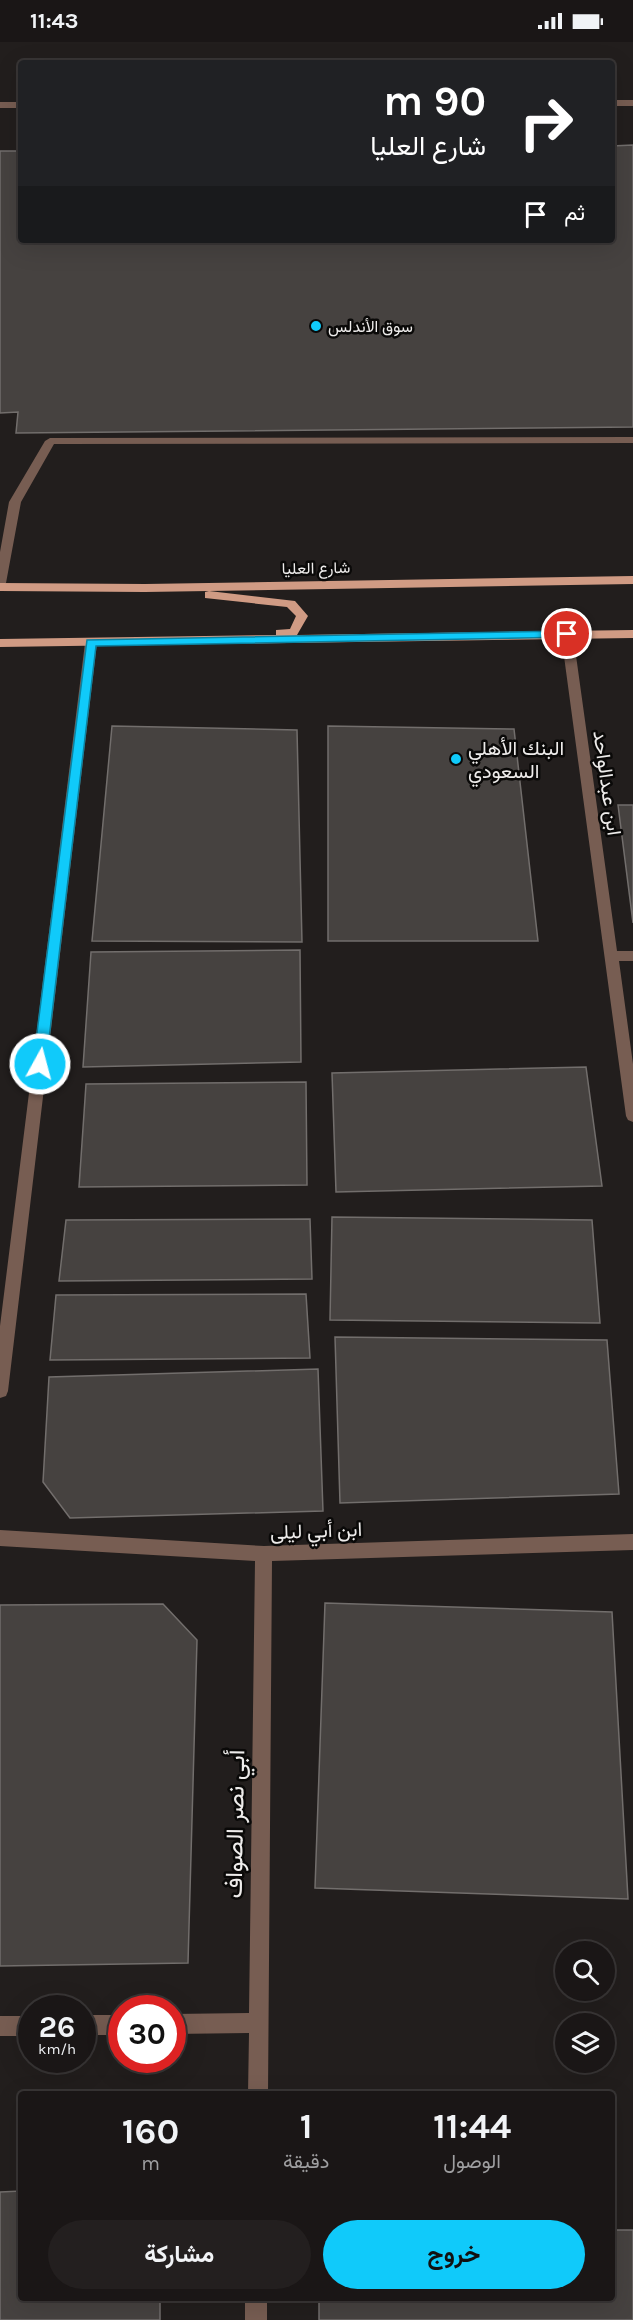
<!DOCTYPE html>
<html lang="ar">
<head>
<meta charset="utf-8">
<style>
	:root { --surface:#1a1616; --page:#231f1f; --text:#f1f3f6; --muted:#9f9fa1; --line:#383535; --accent:#10cafa }
	body { margin:0; font-family:Karla,Vazirmatn,sans-serif; background:var(--page); color:var(--text); direction:rtl; height:100vh; display:flex; flex-direction:column; font-size:22px; white-space:nowrap }
	* { box-sizing:border-box; margin:0 }
	p { font-size:20px; color:var(--muted) }
	.icon { flex:none; width:33px; height:33px; fill:none; stroke:currentColor; stroke-width:2; stroke-linecap:round; stroke-linejoin:round }
	.map { position:relative; flex:1; overflow:hidden; direction:ltr }
	.drawer { position:absolute; left:18px; top:2049px; width:597px; height:210px; display:flex; flex-direction:column; background:var(--surface); border-radius:6px; box-shadow:0 6px 24px #0002,0 0 0 2px var(--line); direction:rtl }
	.drawer>* { flex:none }
	.top-card { position:absolute; left:18px; top:18px; width:597px; height:183px; border-radius:6px; box-shadow:0 6px 24px #0002,0 0 0 2px var(--line); direction:rtl; background:#202124; color:#fff; overflow:hidden }
	.buttons { position:absolute; left:555px; top:1899px; display:grid; gap:12px }
	.buttons a { display:grid; place-items:center; width:60px; height:60px; border-radius:50%; background:var(--surface); box-shadow:0 6px 24px #0002,0 0 0 2px var(--line); font-size:30px }
	.speed { position:absolute; left:18px; top:1953px; display:flex; gap:12px; font-size:30px; font-weight:700; text-align:center }
	.speed>* { display:grid; place-content:center; width:78px; height:78px; border-radius:50%; background:var(--surface); box-shadow:0 6px 24px #0002,0 0 0 2px var(--line); line-height:1 }
	.speed small { font-size:15px; font-weight:400 }
	.speed .limit { border:9px solid #d22; background:#fff; color:#111 }
	.pin { position:absolute; display:grid; place-items:center; width:51px; height:51px; color:#fff; margin:-26px; border:3px solid #fff; border-radius:50%; box-shadow:0 2px 6px #0007 }
	.me { position:absolute; width:66px; margin:-33px; rotate:7deg; stroke-linejoin:round; filter:drop-shadow(0 0 4px #0008) }
	.turn { display:flex; align-items:center; gap:21px; height:126px; padding:0 30px; font-size:27px }
	.turn .icon { width:78px; height:78px; stroke-width:2.5 }
	.turn b { display:block; font-size:42px; line-height:51px }
	.then { display:flex; align-items:center; height:57px; padding:0 30px; background:#0003; gap:12px; font-size:22px }
	.eta { display:flex; justify-content:space-evenly; align-items:center; height:102px; text-align:center }
	.eta b { font-size:36px; font-weight:700; line-height:42px }
	.action { display:flex; gap:12px; margin-top:auto; padding:12px 30px }
	.action a { flex:1; height:69px; border-radius:36px; background:var(--accent); color:#111; font-size:24px; font-weight:700; line-height:69px; text-align:center }
	.action a+a { background:var(--page); color:var(--text) }
	.status { display:flex; justify-content:space-between; align-items:center; height:42px; padding:0 30px; background:var(--surface); direction:ltr }
	.status svg { height:16px; fill:currentColor }
	.map>svg:first-child { display:block }
	.building { fill:#464240; stroke:#726e6c; stroke-width:1.5 }
	.lines { fill:none; stroke-linecap:round; stroke-linejoin:round }
	.minor { fill:#775d52; fill-rule:evenodd }
	.major { fill:#d09b84; fill-rule:evenodd }
	.route { fill:#10cafa; stroke:#0a83a2; stroke-width:1.5 }
	.poi-dot { fill:#10cafa; stroke:#0a0908; stroke-width:2 }
	.labels { text-anchor:middle; dominant-baseline:central; stroke-width:5; stroke-linejoin:round; paint-order:stroke }
	.far-poi-label { font-size:16px; fill:#eeeceb; stroke:#0a0908; text-anchor:start }
	.far-street-label { font-size:16px; fill:#eeeceb; stroke:#0a0908 }
	.poi-label { font-size:20px; fill:#eeeceb; stroke:#0a0908; text-anchor:start }
	.street-label { font-size:20px; fill:#eeeceb; stroke:#0a0908 }
	.near-street-label { font-size:24px; fill:#eeeceb; stroke:#0a0908 }
</style>
</head>
<body>
<div class="status"><b>11:43</b><svg viewBox="0 0 49 12"><path d="M0 12V9h3v3zM5 12V6h3v6zM10 12V3h3v9zM15 12V0h3v12zM26 1h20v11H26zM47 4h2v5h-2z"/></svg></div>
<div class="map">
<svg width="633" height="2278" viewBox="0 0 633 2278">
	<rect width="100%" height="100%" fill="#221e1d"/>
	<!-- building -->
	<path class="building" d="M633 103V385L16 391 18 370 0 371V109H21V198H612V104Z
		M112 684 297 688 302 900 92 899Z
		M328 684 514 687 538 899H328Z
		M618 763H633V881Z
		M300 908 301 1020 83 1025 91 910Z
		M586 1025 602 1144 336 1150 332 1031Z
		M306 1040 307 1143 79 1145 86 1042Z
		M332 1175 592 1178 600 1281 330 1278Z
		M310 1177 312 1237 59 1239 66 1178Z
		M306 1252 310 1316 50 1318 56 1253Z
		M335 1295 607 1298 619 1452 340 1461Z
		M318 1327 323 1469 70 1476 43 1440 49 1335Z
		M325 1561 612 1570 628 1857 315 1846Z
		M163 1562 197 1598 188 1921 0 1924V1563Z
		M21 2149V2256H160V2278H0V2150Z
		M612 2188H633V2278H319V2256H612Z"/>
	<g class="lines">
		<!-- minor -->
		<path class="minor" d="M612 58H633V64H612Z
			M0 60H21V66H0Z
			M633 395V401L54 402 21 460 6 541 0 545V510L9 460 45 399 50 396Z
			M567 588 573 592 617 909H633V919H619L633 1022V1080L628 1078 626 1074 561 592Z
			M91 597 97 601 8 1349 6 1354 0 1356V1284L85 601Z
			M0 1488 264 1504 633 1492V1508L272 1519 268 2052H248L249 1991 172 1992V1972L249 1971 255 1519 0 1504Z
			M82 1973H122V1993H82Z
			M0 1974H32V1994H0Z
			M245 2256H267V2278H245Z"/>
		<!-- major -->
		<path class="major" d="M633 534V542L145 550 0 549V541L145 542Z
			M209 549 295 559 308 574 297 593 633 588V596L0 605V597L276 593V588L290 587 296 574 287 565 205 556V550Z"/>
	</g>
	<!-- route -->
	<path class="route" d="M567 589 570 590V595L96 604 46 1022 40 1027 35 1025 33 1022 87 598Z"/>
	<!-- markers -->
	<g class="poi-dot">
		<circle cx="316" cy="284" r="6"/>
		<circle cx="456" cy="717" r="6"/>
	</g>
	<g class="labels">
		<!-- far-poi labels -->
		<g class="far-poi-label">
			<text x="328" y="284">سوق الأندلس</text>
		</g>
		<!-- far-street labels -->
		<g class="far-street-label">
			<text transform="translate(316 526) rotate(-1)">شارع العليا</text>
		</g>
		<!-- poi labels -->
		<g class="poi-label">
			<text x="468" y="706">البنك الأهلي<tspan x="468" dy="23">السعودي</tspan></text>
		</g>
		<!-- street labels -->
		<g class="street-label">
			<text transform="translate(607 741) rotate(82)">ابن عبدالواحد</text>
			<text transform="translate(316 1489) rotate(-2)">ابن أبي ليلى</text>
		</g>
		<!-- near-street labels -->
		<g class="near-street-label">
			<text transform="translate(235 1782) rotate(-89)">أبي نصر الصواف</text>
		</g>
	</g>
</svg>
<div class="buttons">
<a><svg class="icon" aria-label="search" viewBox="0 0 24 24"><circle cx="10" cy="10" r="6"/><path d="M15 15l6 6"/></svg></a>
<a><svg class="icon" aria-label="layers" viewBox="0 0 24 24"><path d="M12 4l9 5-9 5-9-5zM3 14l9 5 9-5"/></svg></a>
</div>
<div class="speed"><div>26<small>km/h</small></div><div class="limit">30</div></div>
<div class="pin" style="left:567px;top:592px;background:#d93025"><svg class="icon" aria-label="arrive" viewBox="0 0 24 24"><path d="M6 21V4h12l-3 4 3 4H6"/></svg></div>
<svg class="me" style="left:40px;top:1022px" viewBox="-20 -20 40 40"><circle r="17" fill="#10cafa" stroke="#fff" stroke-width="3"/><path d="M0-11L8 9 0 5-8 9z" fill="#fff"/></svg>
<div class="top-card">
<div class="turn"><svg class="icon" aria-label="right" viewBox="0 0 24 24"><path d="M7 20v-9h11M14 6l5 5-5 5"/></svg><div><b>90 m</b>شارع العليا</div></div>
<div class="then">ثم<svg class="icon" aria-label="arrive" viewBox="0 0 24 24"><path d="M6 21V4h12l-3 4 3 4H6"/></svg></div>
</div>
<section class="drawer">
<div class="eta">
<div><b>11:44</b><p>الوصول</p></div>
<div><b>1</b><p>دقيقة</p></div>
<div><b>160</b><p>m</p></div>
</div>
<div class="action"><a>خروج</a><a>مشاركة</a></div>
</section>
</div>
</body>
</html>
